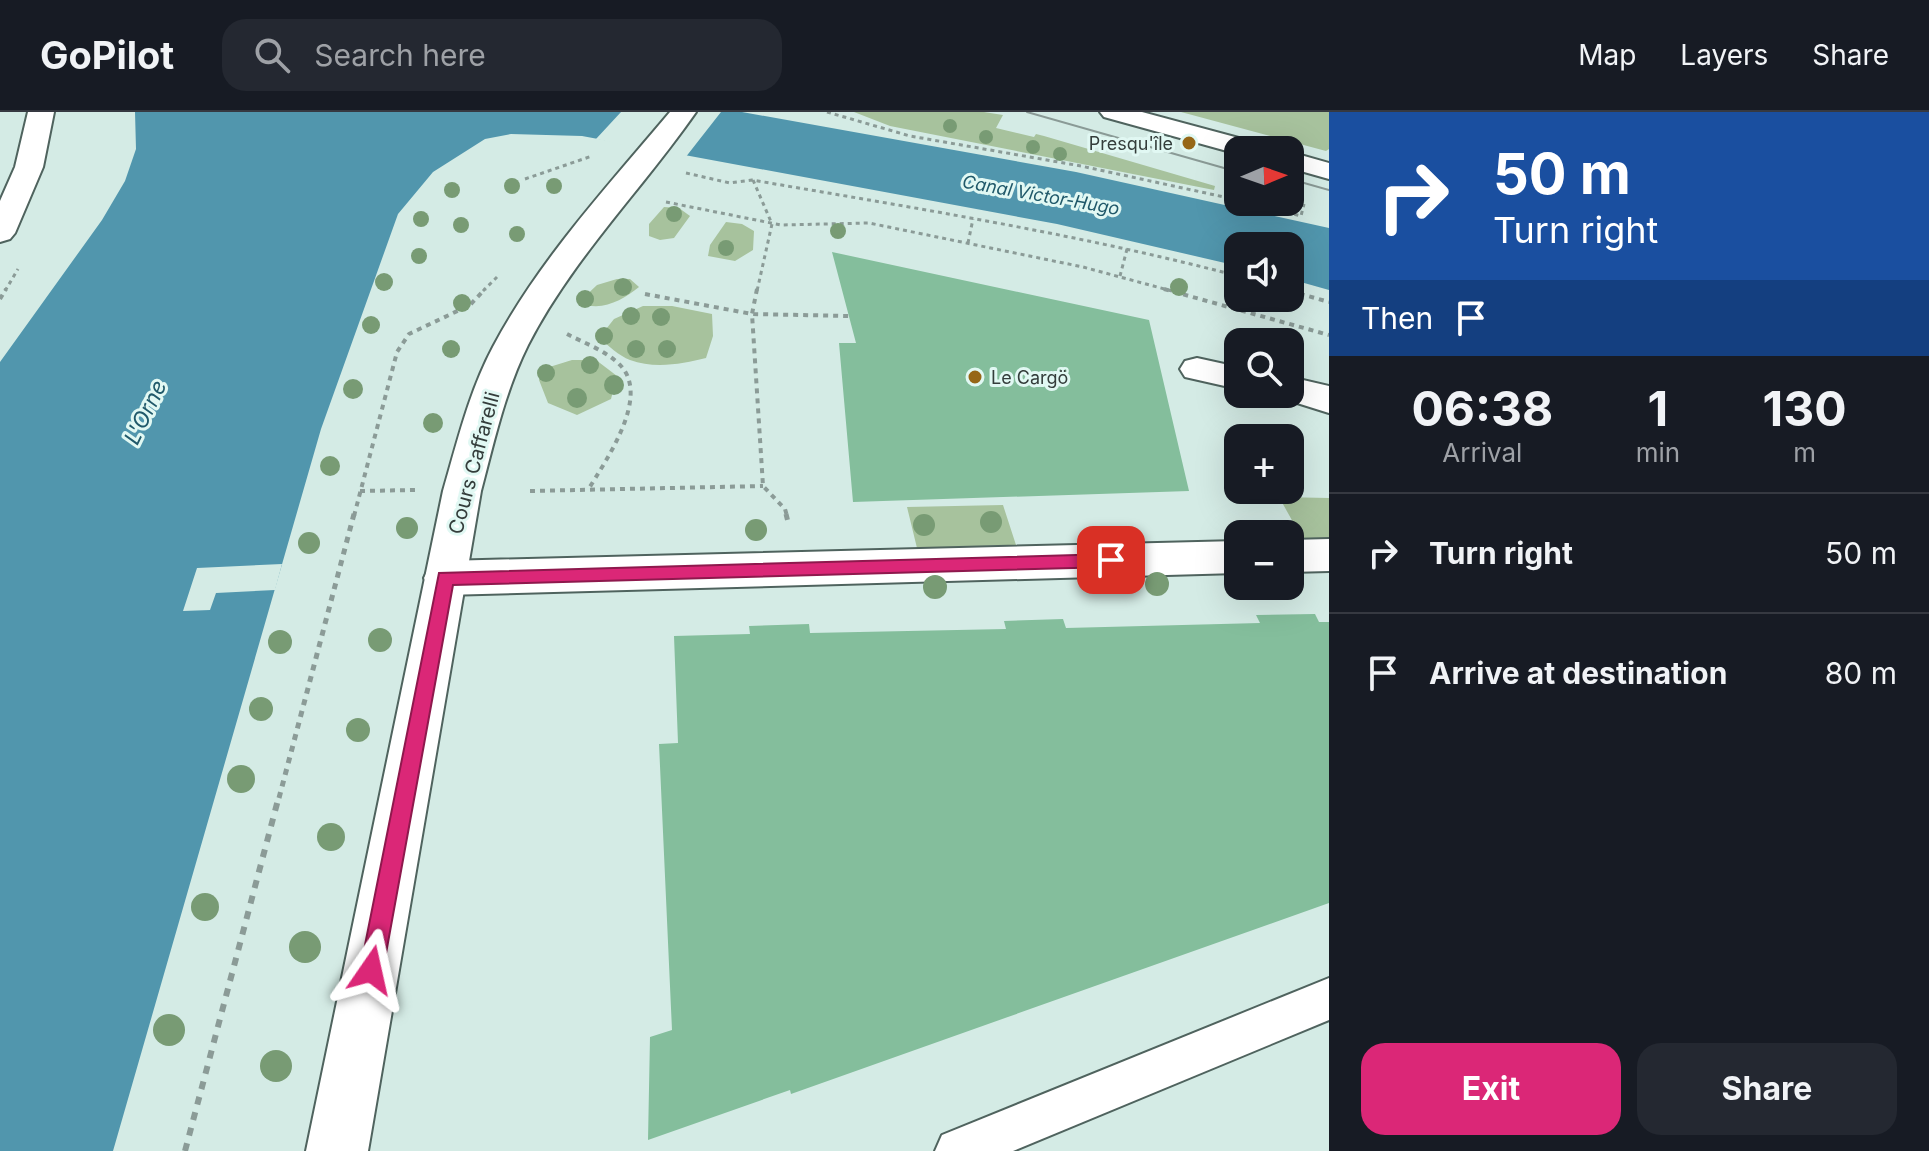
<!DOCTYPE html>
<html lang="en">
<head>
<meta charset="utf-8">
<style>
	:root { --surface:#171b24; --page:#242831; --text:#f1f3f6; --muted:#9ea1a6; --line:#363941; --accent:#db2777 }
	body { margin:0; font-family:Inter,sans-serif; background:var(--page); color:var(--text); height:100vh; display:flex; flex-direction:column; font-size:30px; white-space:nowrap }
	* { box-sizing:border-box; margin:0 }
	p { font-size:26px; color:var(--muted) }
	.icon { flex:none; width:44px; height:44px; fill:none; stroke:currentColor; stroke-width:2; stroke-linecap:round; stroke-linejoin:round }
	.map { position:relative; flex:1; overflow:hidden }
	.sheet { display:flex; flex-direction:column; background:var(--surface); width:600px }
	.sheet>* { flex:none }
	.guide { background:#1a4fa0; color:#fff; overflow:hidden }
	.needle { width:52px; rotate:88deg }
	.tools { position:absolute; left:1224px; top:24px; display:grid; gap:16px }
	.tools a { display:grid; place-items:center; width:80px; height:80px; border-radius:16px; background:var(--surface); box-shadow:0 8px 32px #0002; font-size:40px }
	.pin { position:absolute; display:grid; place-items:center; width:68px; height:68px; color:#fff; margin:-34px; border-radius:16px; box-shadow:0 4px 12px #0006 }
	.me { position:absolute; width:88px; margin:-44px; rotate:11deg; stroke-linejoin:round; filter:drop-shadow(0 0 6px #0008) }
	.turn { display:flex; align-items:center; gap:28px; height:168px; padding:0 32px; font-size:36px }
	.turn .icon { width:104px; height:104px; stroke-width:2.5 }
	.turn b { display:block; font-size:56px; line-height:68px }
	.then { display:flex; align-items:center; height:76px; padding:0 32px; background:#0003; gap:16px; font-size:30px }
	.eta { display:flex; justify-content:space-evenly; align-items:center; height:136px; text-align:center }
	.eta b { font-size:48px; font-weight:700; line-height:56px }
	.button { display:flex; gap:16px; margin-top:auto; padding:16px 32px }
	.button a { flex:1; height:92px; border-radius:24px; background:var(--accent); color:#fff; font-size:32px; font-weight:700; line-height:92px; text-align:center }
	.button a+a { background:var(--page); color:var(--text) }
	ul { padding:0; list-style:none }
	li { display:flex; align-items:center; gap:24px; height:120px; padding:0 32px; border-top:2px solid var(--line) }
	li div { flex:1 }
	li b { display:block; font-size:30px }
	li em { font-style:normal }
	header { display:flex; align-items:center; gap:48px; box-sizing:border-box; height:112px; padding:0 40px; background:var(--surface); border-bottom:2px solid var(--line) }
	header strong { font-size:38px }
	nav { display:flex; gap:44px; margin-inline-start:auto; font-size:28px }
	.search { width:560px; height:72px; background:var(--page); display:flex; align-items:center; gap:20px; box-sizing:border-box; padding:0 28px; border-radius:24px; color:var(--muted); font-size:30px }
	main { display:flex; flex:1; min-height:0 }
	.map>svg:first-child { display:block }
	.green { fill:#a7c29d }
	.water { fill:#5196ad }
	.pier { fill:#d4ebe5 }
	.building { fill:#84be9c }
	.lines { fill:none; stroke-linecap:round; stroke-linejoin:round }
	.service-casing { stroke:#4f635e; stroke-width:4 }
	.minor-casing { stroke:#4f635e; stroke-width:4 }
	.tertiary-casing { stroke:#4f635e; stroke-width:4 }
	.secondary-casing { stroke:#4f635e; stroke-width:4 }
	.path-far3 { stroke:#8b9b97; stroke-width:3; stroke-dasharray:4 4; stroke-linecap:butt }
	.path-far2 { stroke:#8b9b97; stroke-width:4; stroke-dasharray:5 5; stroke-linecap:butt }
	.path-far1 { stroke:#8b9b97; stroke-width:5; stroke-dasharray:6 6; stroke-linecap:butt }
	.path { stroke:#8b9b97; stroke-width:6; stroke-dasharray:8 8; stroke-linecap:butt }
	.service { fill:#fff; fill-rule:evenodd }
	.minor { fill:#fff; fill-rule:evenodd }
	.tertiary { fill:#fff; fill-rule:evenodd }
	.secondary { fill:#fff; fill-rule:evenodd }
	.tram { stroke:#8a9a96; stroke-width:2 }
	.tree { fill:#789b74 }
	.route { fill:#db2777; stroke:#8e194d; stroke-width:2 }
	.poi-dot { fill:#966717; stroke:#e1f8f3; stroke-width:3 }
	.labels { text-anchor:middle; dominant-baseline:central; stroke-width:6; stroke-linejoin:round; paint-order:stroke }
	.far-poi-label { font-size:18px; fill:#343d3b; stroke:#e1f8f3; text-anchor:end }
	.far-water-label { font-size:18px; font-style:italic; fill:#20596a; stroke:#e1f8f3 }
	.street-label { font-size:20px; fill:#343d3b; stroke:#e1f8f3 }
	.water-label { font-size:22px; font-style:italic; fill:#20596a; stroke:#e1f8f3 }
</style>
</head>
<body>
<header>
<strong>GoPilot</strong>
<div class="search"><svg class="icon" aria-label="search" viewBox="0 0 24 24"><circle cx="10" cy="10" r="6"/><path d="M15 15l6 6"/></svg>Search here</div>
<nav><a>Map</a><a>Layers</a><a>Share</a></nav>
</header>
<main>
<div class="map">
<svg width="1329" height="1039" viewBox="0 0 1329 1039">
	<rect width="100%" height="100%" fill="#d4ebe5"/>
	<!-- green -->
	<path class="green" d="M854 0H984L1003 3 996 16 1034 25 1036 22 1044 24 1215 74 1214 78 890 14Z
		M1181 0H1329V37L1326 39Z
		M664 95 679 96 690 104 674 126 660 128 649 124V112Z
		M726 110 742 112 754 119 753 138 735 149 708 144 710 133Z
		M617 167H630L639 175C623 188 600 201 579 190L597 173Z
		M643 194H672L712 202 713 224 706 246C683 252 654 257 630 248 619 244 608 233 599 226L614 207Z
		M572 248H596L617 264 611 287 577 303 548 291 539 268 543 257Z
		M1279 385 1329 386V428H1303Z
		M1003 393 1016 433 917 436 907 395Z"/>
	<!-- water -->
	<path class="water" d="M135 0H742L1076 60 1329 116V178L1290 167V134H1238V154L1057 112 582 24 511 22 485 27 433 60 398 102 321 317 113 1039H0V250L102 108 125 69 136 37Z"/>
	<!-- pier -->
	<path class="pier" d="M621 0H721L685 46 596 27Z
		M282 452 275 478 216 481 210 498 183 499 197 456Z"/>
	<!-- building -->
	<path class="building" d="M832 140 1149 208 1189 379 853 390 839 231H856Z
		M1315 502 1319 510H1329V791L791 982 790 978 648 1028 650 925 672 918 659 632 678 631 674 524 750 522 749 514 809 512 810 521 1006 517 1004 509 1063 507 1066 516 1260 511 1256 503Z"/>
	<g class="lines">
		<defs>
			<path id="service" d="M1329 866V908L1013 1039H935L942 1023Z"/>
			<path id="minor" d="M1197 246 1238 255V277L1185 265 1180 257 1185 249Z
				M1290 265 1329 274V301L1278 285 1276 282H1290Z
				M1329 427V459L1290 460V428Z
				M1238 429V461L445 483 430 478 424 466 430 454 445 449Z"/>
			<path id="tertiary" d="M670 0H696C641 79 572 147 528 233 505 279 494 330 481 379L368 1039H306L443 379C457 331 469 280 493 235 539 148 607 75 670 0Z
				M1100 0H1142L1261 32 1265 38H1238V42L1104 5Z
				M1290 40 1329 51V67L1290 56Z"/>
			<path id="secondary" d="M28 0H54L43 55 15 121 10 127 0 130V89L15 55Z"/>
		</defs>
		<!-- service casing -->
		<use href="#service" class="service-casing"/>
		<!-- minor casing -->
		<use href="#minor" class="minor-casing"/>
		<!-- tertiary casing -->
		<use href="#tertiary" class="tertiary-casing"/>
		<!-- secondary casing -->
		<use href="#secondary" class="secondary-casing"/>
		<!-- path-far3 -->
		<path class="path-far3" d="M827 0 910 24 1081 54 1238 88
			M686 61 730 71 752 68C915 96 1078 122 1238 164
			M525 67 592 44
			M753 68 772 112 757 179
			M666 90 781 113 869 111 1083 155 1172 179
			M1248 90 1301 104 1304 92
			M968 131 973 107
			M1120 164 1127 137
			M5 179 18 157
			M483 179 497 165"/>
		<!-- path-far2 -->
		<path class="path-far2" d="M757 177 752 202 763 374 785 397 787 404
			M1164 177 1329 223
			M1290 179 1329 190
			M645 182 752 202 849 204
			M0 187 6 177
			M567 222C584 231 607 239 621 254 650 286 606 348 588 378
			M360 379 415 378
			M530 379 763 374
			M354 404 397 240 409 222 470 193 485 177"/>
		<!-- path-far1 -->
		<path class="path-far1" d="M786 402 788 410
			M279 686 354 402"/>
		<!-- path -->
		<path class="path" d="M185 1039 279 684"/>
		<!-- service -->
		<use href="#service" class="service"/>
		<!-- minor -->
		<use href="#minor" class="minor"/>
		<!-- tertiary -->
		<use href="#tertiary" class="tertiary"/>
		<!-- secondary -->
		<use href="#secondary" class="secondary"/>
		<!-- tram -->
		<path class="tram" d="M1027 0 1238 60
			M1290 67 1329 78"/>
	</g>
	<!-- trees -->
	<g class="tree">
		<circle cx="950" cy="14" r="7"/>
		<circle cx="986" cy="25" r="7"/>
		<circle cx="1033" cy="35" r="7"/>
		<circle cx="1060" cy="42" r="7"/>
		<circle cx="512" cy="74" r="8"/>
		<circle cx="554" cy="74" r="8"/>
		<circle cx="452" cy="78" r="8"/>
		<circle cx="674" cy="102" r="8"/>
		<circle cx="421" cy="107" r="8"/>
		<circle cx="461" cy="113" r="8"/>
		<circle cx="838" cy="119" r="8"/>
		<circle cx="517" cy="122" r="8"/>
		<circle cx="726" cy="136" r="8"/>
		<circle cx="419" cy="144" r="8"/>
		<circle cx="384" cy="170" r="9"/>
		<circle cx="623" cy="175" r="9"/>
		<circle cx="1179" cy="175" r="9"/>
		<circle cx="585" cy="187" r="9"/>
		<circle cx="462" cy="191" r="9"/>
		<circle cx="631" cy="204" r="9"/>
		<circle cx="661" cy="205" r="9"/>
		<circle cx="371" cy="213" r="9"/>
		<circle cx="604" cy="224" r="9"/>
		<circle cx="451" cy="237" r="9"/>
		<circle cx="636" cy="237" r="9"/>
		<circle cx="667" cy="237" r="9"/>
		<circle cx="590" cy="253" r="9"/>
		<circle cx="546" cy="261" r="9"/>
		<circle cx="614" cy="273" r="10"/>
		<circle cx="353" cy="277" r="10"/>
		<circle cx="577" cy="286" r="10"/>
		<circle cx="433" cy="311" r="10"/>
		<circle cx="330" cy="354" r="10"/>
		<circle cx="991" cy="410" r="11"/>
		<circle cx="924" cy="413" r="11"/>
		<circle cx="407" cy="416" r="11"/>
		<circle cx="756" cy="418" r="11"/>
		<circle cx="309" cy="431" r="11"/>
		<circle cx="1157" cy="472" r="12"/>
		<circle cx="935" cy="475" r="12"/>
		<circle cx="380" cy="528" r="12"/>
		<circle cx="280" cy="530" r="12"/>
		<circle cx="261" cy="597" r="12"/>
		<circle cx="358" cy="618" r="12"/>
		<circle cx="241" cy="667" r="14"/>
		<circle cx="331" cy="725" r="14"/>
		<circle cx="205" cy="795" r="14"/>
		<circle cx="305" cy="835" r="16"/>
		<circle cx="169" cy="918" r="16"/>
		<circle cx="276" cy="954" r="16"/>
	</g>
	<!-- route -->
	<path class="route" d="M1111 442 1120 448 1111 455 453 473 383 858 380 866 371 870 363 866 360 858 439 461Z"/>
	<!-- markers -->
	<g class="poi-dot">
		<circle cx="1189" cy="31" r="8"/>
		<circle cx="975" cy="265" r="8"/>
	</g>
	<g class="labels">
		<!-- far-poi labels -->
		<g class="far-poi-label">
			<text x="1173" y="31">Presqu'île</text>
			<text x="991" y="265" text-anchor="start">Le Cargö</text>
		</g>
		<!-- far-water labels -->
		<g class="far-water-label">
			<text transform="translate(1041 83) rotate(10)">Canal Victor-Hugo</text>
		</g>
		<!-- street labels -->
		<g class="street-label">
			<text transform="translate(474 351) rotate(-75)">Cours Caffarelli</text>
		</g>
		<!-- water labels -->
		<g class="water-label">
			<text transform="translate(145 300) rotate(-64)">L'Orne</text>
		</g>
	</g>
</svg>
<div class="tools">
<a><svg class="needle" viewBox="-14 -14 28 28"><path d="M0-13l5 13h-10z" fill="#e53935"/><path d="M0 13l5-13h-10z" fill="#9ea1a6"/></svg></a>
<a><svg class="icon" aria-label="sound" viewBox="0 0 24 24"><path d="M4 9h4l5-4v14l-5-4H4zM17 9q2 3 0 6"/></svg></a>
<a><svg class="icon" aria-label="search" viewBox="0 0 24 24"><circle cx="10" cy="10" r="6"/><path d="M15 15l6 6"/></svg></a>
<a>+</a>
<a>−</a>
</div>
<div class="pin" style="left:1111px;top:448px;background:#d93025"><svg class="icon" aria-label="arrive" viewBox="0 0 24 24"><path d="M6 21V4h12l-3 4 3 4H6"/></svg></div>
<svg class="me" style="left:371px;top:858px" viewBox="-20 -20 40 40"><path d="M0-17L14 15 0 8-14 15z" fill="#db2777" stroke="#fff" stroke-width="4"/></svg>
</div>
<section class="sheet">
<div class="guide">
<div class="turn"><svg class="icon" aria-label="right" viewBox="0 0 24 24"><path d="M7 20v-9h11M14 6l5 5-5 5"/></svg><div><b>50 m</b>Turn right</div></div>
<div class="then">Then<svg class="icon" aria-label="arrive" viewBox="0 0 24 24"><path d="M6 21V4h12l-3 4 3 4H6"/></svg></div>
</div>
<div class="eta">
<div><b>06:38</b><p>Arrival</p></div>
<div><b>1</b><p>min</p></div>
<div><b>130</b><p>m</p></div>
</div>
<ul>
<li><svg class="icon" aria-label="right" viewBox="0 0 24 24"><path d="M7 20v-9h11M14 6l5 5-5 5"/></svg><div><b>Turn right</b></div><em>50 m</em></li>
<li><svg class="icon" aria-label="arrive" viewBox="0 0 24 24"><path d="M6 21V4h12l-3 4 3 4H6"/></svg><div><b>Arrive at destination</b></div><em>80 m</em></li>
</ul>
<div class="button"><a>Exit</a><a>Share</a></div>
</section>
</main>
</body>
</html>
